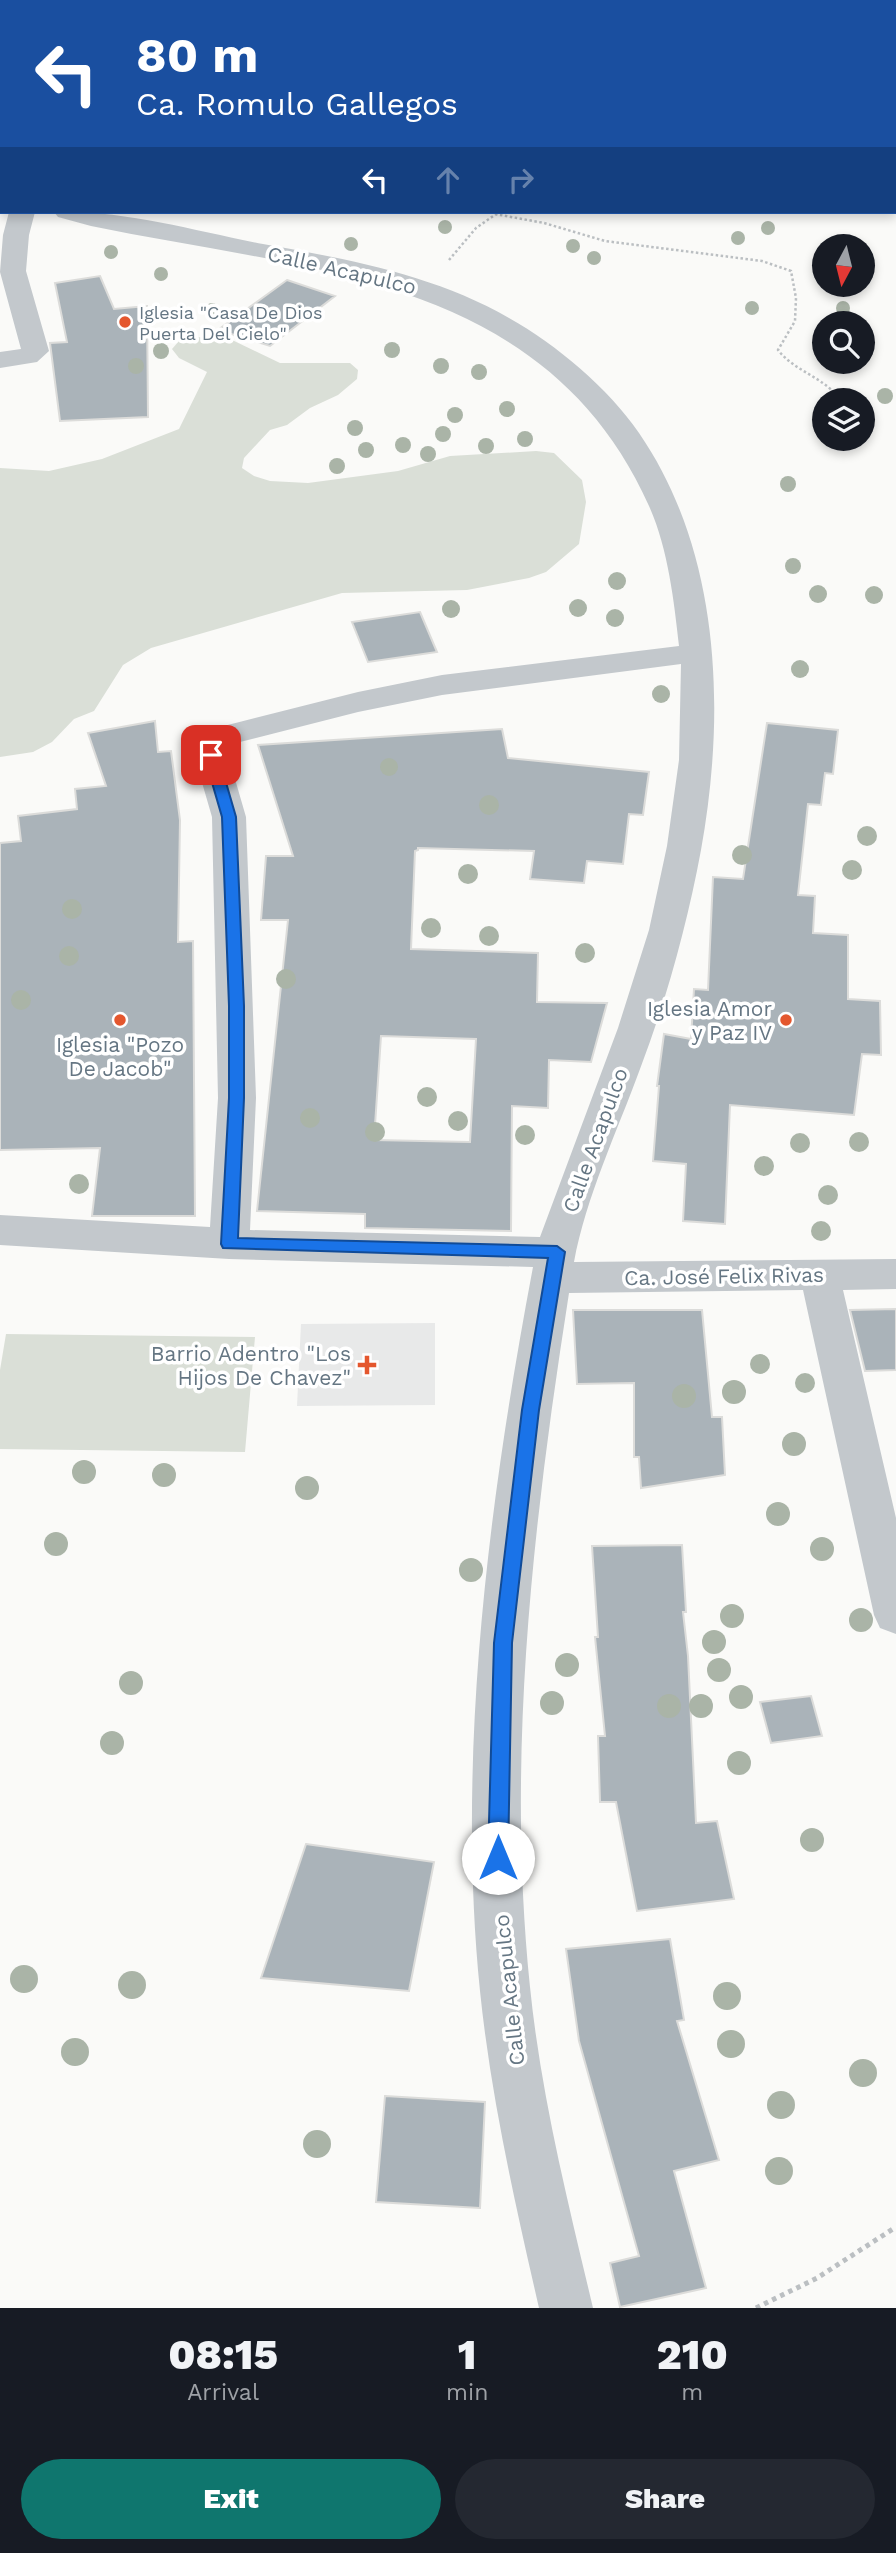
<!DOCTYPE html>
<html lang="en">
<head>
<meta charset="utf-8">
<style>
	:root { --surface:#171b24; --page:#242831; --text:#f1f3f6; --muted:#9ea1a6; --accent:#0f766e }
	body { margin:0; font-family:"Work Sans",sans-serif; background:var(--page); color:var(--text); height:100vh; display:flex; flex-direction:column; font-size:26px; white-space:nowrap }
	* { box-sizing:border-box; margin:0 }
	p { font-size:23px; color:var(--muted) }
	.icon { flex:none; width:38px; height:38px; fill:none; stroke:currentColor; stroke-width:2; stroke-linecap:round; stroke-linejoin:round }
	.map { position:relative; height:2308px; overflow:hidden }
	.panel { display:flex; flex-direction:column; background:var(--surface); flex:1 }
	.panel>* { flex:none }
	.hud { position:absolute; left:0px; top:0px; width:896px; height:214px; box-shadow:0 4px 10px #0003; background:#1a4fa0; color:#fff; overflow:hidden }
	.needle { width:46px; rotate:187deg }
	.controls { position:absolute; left:812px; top:234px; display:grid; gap:14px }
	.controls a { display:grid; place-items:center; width:63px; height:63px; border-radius:50%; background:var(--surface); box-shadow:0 4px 10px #0003; font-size:35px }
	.pin { position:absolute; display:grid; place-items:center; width:60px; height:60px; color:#fff; margin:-30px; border-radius:14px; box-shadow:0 4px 10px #0006 }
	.me { position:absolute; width:77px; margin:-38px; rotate:0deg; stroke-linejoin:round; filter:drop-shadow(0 0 5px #0008) }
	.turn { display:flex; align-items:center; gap:24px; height:147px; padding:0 21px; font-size:32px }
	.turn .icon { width:91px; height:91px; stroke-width:2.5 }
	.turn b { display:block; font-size:49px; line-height:60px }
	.lanes { display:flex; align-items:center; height:66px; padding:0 21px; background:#0003; justify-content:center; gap:35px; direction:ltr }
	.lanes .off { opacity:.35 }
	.eta { display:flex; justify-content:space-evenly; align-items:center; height:119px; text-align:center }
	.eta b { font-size:42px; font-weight:800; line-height:49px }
	.primary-button { display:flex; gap:14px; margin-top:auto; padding:14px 21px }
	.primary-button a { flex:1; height:80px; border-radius:42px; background:var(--accent); color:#fff; font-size:28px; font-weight:800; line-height:80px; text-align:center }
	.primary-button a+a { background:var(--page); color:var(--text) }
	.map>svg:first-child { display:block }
	.built { fill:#e8e9e9 }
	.green { fill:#dadfd7 }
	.building { fill:#aab3b9; stroke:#dcdcda; stroke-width:2; fill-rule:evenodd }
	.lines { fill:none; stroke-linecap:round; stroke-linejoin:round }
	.path-far1 { stroke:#bbbfc2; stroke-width:2.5; stroke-dasharray:2.5 2.5; stroke-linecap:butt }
	.path { stroke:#bbbfc2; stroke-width:5; stroke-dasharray:4.5 4.5; stroke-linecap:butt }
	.street { fill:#c3c8cc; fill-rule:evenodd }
	.tree { fill:#aab4a7 }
	.route { fill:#1a73e8; stroke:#114b97; stroke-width:2 }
	.poi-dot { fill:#e4572e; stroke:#fff; stroke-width:2.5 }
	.labels { text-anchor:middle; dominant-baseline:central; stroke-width:7; stroke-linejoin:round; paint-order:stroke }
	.far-poi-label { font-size:18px; fill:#657683; stroke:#fff; text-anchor:start }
	.street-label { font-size:21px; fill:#657683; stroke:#fff }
	.poi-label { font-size:21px; fill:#657683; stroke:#fff; text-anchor:end }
</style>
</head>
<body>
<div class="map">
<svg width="896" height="2308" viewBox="0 0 896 2308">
	<rect width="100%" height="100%" fill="#fafaf8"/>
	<!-- built -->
	<path class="built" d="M435 1323V1405L297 1406 301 1324Z"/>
	<!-- green -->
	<path class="green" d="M196 337 230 339 280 363H350L358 370 357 379 338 395 310 408 287 425 270 430 244 458 242 468 254 476 270 481 308 483 398 471 450 456 536 451 554 453 582 480 586 502 579 544 546 572 529 578 467 590 342 593 151 648 123 665 94 711 74 719 52 742 33 752 0 757V468L49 471 102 459 179 429 207 372 179 358 172 349 179 341Z
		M6 1334 255 1337 245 1452 0 1449V1370Z"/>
	<!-- building -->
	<path class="building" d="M100 276 114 309 147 306 148 417 60 421 50 343 67 342 55 283Z
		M287 280 335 296 270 346 218 330Z
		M420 612 437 652 368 662 352 622Z
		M155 721 158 752 171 751 180 820 178 942 193 941 195 1216H92L100 1148 0 1150V843L21 841 18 816 77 809 75 789 106 786 88 733Z
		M767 723 838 730 833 774 825 773 821 805 808 804 798 895 815 896 813 933 848 935V999L880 1001 881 1055 862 1054 854 1115 730 1105 725 1224 683 1221 686 1164 653 1161 659 1086H657L664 1034 691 1039 694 989 708 990 713 877 743 879Z
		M502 729 508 758 649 772 643 815 629 814 623 864 587 861 584 883 530 879 534 851 418 848V850L415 851 411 949 538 953 537 1002 607 1003 591 1062 549 1060 548 1108 512 1106 511 1231 365 1228V1214L257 1211 288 920H261L266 856H293L258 745ZM381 1036 476 1039 470 1142 374 1140Z
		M896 1309V1370L865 1371 850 1310Z
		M573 1310H702L712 1417H722L725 1475 641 1488 639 1457H634V1383L577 1384Z
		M682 1545 686 1612H683L688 1656 696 1823 717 1821 734 1899 637 1911 616 1802H600L598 1736H605L595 1637H598L592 1546Z
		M811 1696 822 1736 771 1743 760 1702Z
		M306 1844 434 1862 409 1991 261 1978Z
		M670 1939 684 2020 677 2021 719 2160 674 2171 706 2288 620 2307 610 2263 639 2256 579 2041 566 1949Z
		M385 2096 485 2102 480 2208 376 2202Z"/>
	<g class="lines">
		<!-- path-far1 -->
		<path class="path-far1" d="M495 214 544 223 605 241 762 261 791 271 796 298 795 321 778 350C795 372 825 377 841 401
			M449 260 476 228 499 212"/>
		<!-- path -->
		<path class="path" d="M756 2308 817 2278 896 2227"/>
		<!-- street -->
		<path class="street" d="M241 0H268L240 2Z
			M554 0H581L553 2Z
			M0 65H2L0 80Z
			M0 157H2V173H0Z
			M9 212H35L29 235 26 271 49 351 37 362 0 368V352L21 349 0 272 3 235Z
			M54 212C125 210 194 231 263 244 347 259 435 275 509 318 557 345 608 388 639 433 721 552 726 712 701 850 687 925 667 998 640 1069 617 1132 586 1197 574 1262L896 1259V1289L843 1290 896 1518V1634L880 1628 874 1615 803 1290 569 1293C533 1523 506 1755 530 1987 541 2096 568 2202 593 2308H539C515 2203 491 2098 480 1991 456 1754 489 1500 533 1267L229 1259 0 1245V1215L210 1227 218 1098 212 817 194 755 204 738 216 728 358 692 442 675 679 646C674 601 668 548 649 506 546 275 307 271 91 226L58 217ZM681 664 679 760 667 846 649 930 618 1028 540 1237 250 1230 256 1098 246 817 228 755 240 742 358 712 442 695Z"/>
	</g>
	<!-- trees -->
	<g class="tree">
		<circle cx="445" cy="227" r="7"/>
		<circle cx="768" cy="228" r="7"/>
		<circle cx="738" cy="238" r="7"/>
		<circle cx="351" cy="244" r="7"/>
		<circle cx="573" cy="246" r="7"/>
		<circle cx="111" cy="252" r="7"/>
		<circle cx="594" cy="258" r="7"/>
		<circle cx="161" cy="274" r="7"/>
		<circle cx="752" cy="308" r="7"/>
		<circle cx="843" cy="308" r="7"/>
		<circle cx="212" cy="310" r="7"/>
		<circle cx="392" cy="350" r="8"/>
		<circle cx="161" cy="351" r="8"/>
		<circle cx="136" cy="366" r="8"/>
		<circle cx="441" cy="366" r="8"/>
		<circle cx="479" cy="372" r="8"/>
		<circle cx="885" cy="396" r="8"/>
		<circle cx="507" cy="409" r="8"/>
		<circle cx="455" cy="415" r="8"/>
		<circle cx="355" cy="428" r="8"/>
		<circle cx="443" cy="434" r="8"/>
		<circle cx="525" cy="439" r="8"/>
		<circle cx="403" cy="445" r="8"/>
		<circle cx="486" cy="446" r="8"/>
		<circle cx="366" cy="450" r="8"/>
		<circle cx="428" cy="454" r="8"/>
		<circle cx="337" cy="466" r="8"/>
		<circle cx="788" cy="484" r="8"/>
		<circle cx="793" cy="566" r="8"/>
		<circle cx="617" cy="581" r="9"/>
		<circle cx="818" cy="594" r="9"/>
		<circle cx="874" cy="595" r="9"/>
		<circle cx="578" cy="608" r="9"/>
		<circle cx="451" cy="609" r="9"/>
		<circle cx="615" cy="618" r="9"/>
		<circle cx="800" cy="669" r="9"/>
		<circle cx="661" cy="694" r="9"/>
		<circle cx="389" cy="767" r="9"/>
		<circle cx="489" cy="805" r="10"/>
		<circle cx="867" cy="836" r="10"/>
		<circle cx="742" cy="855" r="10"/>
		<circle cx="852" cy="870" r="10"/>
		<circle cx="468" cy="874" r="10"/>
		<circle cx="72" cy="909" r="10"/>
		<circle cx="431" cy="928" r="10"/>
		<circle cx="489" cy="936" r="10"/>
		<circle cx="585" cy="953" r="10"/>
		<circle cx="69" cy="956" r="10"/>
		<circle cx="286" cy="979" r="10"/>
		<circle cx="21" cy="1000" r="10"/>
		<circle cx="427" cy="1097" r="10"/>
		<circle cx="310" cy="1118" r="10"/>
		<circle cx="458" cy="1121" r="10"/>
		<circle cx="375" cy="1132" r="10"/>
		<circle cx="525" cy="1135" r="10"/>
		<circle cx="859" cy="1142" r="10"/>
		<circle cx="800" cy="1143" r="10"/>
		<circle cx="764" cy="1166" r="10"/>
		<circle cx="79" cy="1184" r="10"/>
		<circle cx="828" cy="1195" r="10"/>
		<circle cx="821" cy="1231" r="10"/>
		<circle cx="760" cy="1364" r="10"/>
		<circle cx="805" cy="1383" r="10"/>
		<circle cx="734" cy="1392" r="12"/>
		<circle cx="684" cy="1396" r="12"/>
		<circle cx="794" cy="1444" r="12"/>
		<circle cx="84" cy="1472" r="12"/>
		<circle cx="164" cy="1475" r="12"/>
		<circle cx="307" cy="1488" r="12"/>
		<circle cx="778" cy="1514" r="12"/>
		<circle cx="56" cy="1544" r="12"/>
		<circle cx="822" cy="1549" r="12"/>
		<circle cx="471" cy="1570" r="12"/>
		<circle cx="732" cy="1616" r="12"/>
		<circle cx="861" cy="1620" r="12"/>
		<circle cx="714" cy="1642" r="12"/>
		<circle cx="567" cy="1665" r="12"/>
		<circle cx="719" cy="1670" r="12"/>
		<circle cx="131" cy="1683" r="12"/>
		<circle cx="741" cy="1697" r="12"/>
		<circle cx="552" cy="1703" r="12"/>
		<circle cx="669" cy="1706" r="12"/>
		<circle cx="701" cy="1706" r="12"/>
		<circle cx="112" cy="1743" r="12"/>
		<circle cx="739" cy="1763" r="12"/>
		<circle cx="812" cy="1840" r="12"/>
		<circle cx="24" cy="1979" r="14"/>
		<circle cx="132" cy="1985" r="14"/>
		<circle cx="727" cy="1996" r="14"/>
		<circle cx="731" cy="2044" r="14"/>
		<circle cx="75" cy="2052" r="14"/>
		<circle cx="863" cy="2073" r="14"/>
		<circle cx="781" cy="2105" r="14"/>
		<circle cx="317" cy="2144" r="14"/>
		<circle cx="779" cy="2171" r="14"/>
	</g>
	<!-- route -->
	<path class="route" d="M211 751 218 755 236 817 244 1006V1098L238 1238 557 1246 565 1252 539 1410 512 1643 508 1858 505 1865 498 1868 491 1865 488 1858 494 1643 522 1410 548 1258 223 1248 221 1244 229 1098V1006L222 817 204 755Z"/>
	<!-- markers -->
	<g class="poi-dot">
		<circle cx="125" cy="322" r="7"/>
		<circle cx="120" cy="1020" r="7"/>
		<circle cx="786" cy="1020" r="7"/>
		<path d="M363.5 1354.5h7v7h7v7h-7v7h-7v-7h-7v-7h7z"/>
	</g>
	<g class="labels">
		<!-- far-poi labels -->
		<g class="far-poi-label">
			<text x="139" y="312">Iglesia "Casa De Dios<tspan x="139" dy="21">Puerta Del Cielo"</tspan></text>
		</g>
		<!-- street labels -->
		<g class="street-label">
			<text transform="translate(342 270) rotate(13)">Calle Acapulco</text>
			<text transform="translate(595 1140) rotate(-70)">Calle Acapulco</text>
			<text transform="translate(724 1276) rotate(-1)">Ca. José Felix Rivas</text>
			<text transform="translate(509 1990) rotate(-96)">Calle Acapulco</text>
		</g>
		<!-- poi labels -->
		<g class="poi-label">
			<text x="772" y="1008">Iglesia Amor<tspan x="772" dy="24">y Paz IV</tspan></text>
			<text x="120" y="1044" text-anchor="middle">Iglesia "Pozo<tspan x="120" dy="24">De Jacob"</tspan></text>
			<text x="351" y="1353">Barrio Adentro "Los<tspan x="351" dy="24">Hijos De Chavez"</tspan></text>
		</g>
	</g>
</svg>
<div class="controls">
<a><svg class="needle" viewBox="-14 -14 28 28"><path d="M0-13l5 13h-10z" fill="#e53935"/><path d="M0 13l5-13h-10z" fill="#9ea1a6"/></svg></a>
<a><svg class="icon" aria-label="search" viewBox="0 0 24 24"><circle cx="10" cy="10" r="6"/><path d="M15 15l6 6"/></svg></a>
<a><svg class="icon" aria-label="layers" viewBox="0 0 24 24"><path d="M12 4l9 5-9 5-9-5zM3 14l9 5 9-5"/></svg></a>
</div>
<div class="pin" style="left:211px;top:755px;background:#d93025"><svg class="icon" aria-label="arrive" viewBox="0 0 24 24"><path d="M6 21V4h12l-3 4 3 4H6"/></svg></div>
<svg class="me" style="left:498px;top:1858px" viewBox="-20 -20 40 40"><circle r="19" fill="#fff"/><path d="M0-13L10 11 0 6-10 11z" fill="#1a73e8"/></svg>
<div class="hud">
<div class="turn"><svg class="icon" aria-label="left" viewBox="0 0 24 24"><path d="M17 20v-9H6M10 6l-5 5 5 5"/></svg><div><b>80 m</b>Ca. Romulo Gallegos</div></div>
<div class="lanes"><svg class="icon" aria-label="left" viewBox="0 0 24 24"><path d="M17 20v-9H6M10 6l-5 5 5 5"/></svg><svg class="icon off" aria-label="ahead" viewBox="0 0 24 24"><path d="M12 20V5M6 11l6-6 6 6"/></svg><svg class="icon off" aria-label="right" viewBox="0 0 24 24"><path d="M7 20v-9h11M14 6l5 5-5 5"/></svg></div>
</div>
</div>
<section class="panel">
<div class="eta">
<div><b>08:15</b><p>Arrival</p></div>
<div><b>1</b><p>min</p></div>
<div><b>210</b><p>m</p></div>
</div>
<div class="primary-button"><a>Exit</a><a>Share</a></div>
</section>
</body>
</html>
